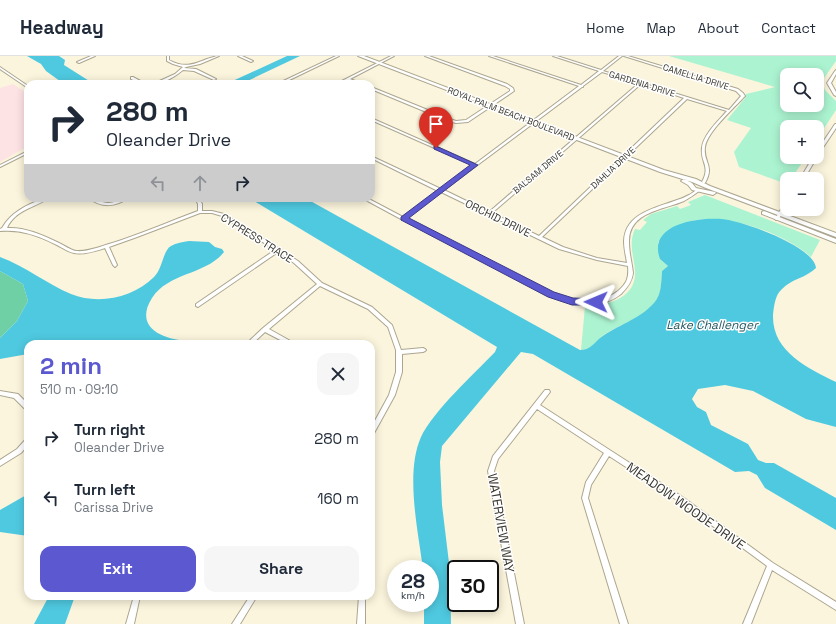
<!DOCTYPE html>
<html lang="en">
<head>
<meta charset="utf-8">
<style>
	:root { --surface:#fff; --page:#f6f6f7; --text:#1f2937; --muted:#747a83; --line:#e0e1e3; --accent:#5b58d0 }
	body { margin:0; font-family:"Space Grotesk",sans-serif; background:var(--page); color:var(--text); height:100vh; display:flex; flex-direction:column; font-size:15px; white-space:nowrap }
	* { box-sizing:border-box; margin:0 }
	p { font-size:13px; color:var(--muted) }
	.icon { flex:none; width:22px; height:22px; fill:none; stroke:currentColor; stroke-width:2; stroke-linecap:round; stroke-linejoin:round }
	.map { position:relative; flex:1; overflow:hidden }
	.details { position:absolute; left:24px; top:284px; width:351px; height:260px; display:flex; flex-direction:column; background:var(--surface); border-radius:12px; box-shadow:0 2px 10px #0003 }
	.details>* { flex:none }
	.banner { position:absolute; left:24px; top:24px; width:351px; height:122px; border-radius:12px; box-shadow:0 2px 10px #0003; background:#fff; color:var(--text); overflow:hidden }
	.controls { position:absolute; left:780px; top:12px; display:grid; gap:8px }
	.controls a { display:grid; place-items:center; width:44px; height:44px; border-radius:8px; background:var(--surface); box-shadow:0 2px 10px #0003; font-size:20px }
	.speed { position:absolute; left:387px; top:504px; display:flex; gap:8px; font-size:20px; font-weight:700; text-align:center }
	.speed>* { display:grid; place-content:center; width:52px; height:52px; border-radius:50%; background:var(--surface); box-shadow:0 2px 10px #0003; line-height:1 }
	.speed small { font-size:10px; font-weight:400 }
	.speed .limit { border:2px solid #111; border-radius:6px; background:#fff; color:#111 }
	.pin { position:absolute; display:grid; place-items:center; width:34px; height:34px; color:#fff; margin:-41px -17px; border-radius:50% 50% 50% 0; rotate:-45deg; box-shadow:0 0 4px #0007 }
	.pin .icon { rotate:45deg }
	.me { position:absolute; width:44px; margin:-22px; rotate:271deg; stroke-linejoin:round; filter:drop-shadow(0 0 3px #0008) }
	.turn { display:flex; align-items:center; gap:14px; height:84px; padding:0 16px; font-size:18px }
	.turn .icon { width:52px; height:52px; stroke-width:2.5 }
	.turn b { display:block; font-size:28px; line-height:34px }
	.lanes { display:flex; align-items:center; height:38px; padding:0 16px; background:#0003; justify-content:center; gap:20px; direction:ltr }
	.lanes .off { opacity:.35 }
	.round { display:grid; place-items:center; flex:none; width:42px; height:42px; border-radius:12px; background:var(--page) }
	.head { display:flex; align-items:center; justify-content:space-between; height:68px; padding:0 16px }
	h1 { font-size:24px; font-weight:800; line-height:30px; color:var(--accent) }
	.button { display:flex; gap:8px; margin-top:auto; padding:8px 16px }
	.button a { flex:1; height:46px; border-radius:12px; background:var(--accent); color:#fff; font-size:16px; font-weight:800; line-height:46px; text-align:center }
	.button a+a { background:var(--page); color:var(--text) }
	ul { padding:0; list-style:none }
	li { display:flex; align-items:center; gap:12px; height:60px; padding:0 16px }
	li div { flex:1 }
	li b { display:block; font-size:15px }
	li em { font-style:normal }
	header { display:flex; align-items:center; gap:24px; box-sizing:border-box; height:56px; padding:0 20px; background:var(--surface); border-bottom:1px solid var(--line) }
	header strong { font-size:19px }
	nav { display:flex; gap:22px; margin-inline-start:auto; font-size:14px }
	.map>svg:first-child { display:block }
	.education { fill:#fee3e5 }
	.green { fill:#acf4d1; fill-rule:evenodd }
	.forest { fill:#6fd0a5 }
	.water { fill:#4fc9e0 }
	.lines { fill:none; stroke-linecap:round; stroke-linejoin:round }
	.street-casing { stroke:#aca690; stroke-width:2 }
	.secondary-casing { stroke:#aca690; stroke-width:2 }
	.street { fill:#fff; fill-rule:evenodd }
	.secondary { fill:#fff; fill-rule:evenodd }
	.route { fill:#5b58d0; stroke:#3b3987 }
	.labels { text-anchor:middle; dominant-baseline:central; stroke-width:3; stroke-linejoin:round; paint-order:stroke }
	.far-street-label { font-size:9px; fill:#39372e; stroke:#fff }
	.street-label { font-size:11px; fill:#39372e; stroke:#fff }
	.water-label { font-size:12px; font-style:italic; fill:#245862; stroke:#fff }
	.near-street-label { font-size:13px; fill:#39372e; stroke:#fff }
</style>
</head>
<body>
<header>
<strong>Headway</strong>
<nav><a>Home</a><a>Map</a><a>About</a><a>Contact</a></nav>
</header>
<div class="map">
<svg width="836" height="568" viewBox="0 0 836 568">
	<rect width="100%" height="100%" fill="#fbf5dd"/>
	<!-- education -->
	<path class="education" d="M13 28 28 38V90L0 106V32Z"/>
	<!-- green -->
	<path class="green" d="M669 0H836V5L822 25 825 34 836 45V54L817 83V71H787V101H806L791 123H787V128L739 111 734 96 751 72 727 64 745 42 746 38 775 31ZM787 19H817V49H787Z
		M705 139 820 184 811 201C785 177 716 152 683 168 674 171 666 180 658 186L660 203 668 210 662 215C661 226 662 236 656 245 643 263 618 268 601 281 595 287 590 294 581 294L585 250C605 250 637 243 635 215 634 200 628 188 635 173L640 174 647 166 643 164 651 158 677 150 680 153 691 149 688 146Z"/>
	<!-- forest -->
	<path class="forest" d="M0 215 23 228 28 245 17 265 0 282Z"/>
	<!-- water -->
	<path class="water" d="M27 0H59L65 4 64 9 94 28H64L46 15 41 8Z
		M287 0H300L241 28H226Z
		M249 142H305L580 294C590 294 593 288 600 282 617 269 639 264 654 247 662 238 661 226 662 215L668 210 660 203C647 168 698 161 722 163 743 165 814 190 816 212 806 222 791 223 782 233 775 239 774 250 773 259 772 296 808 312 836 326V371L806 363 753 335 725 329 698 333 692 343 697 351 706 356 711 369 748 388 758 404 766 407H774L836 442V474L765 432 757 419 749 415 735 416 533 298 521 296 442 390 440 406 442 449 450 515 451 568H424V547H430V513H423C418 474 405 417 421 381 434 354 474 318 495 296L497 291Z
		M189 185 209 186 215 191 222 193 224 196C206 219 169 216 152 242 133 272 164 284 189 285L192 288H28V298L0 303V282L17 265 28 245 23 228 0 215V201C25 210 47 228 71 238 98 249 133 242 154 221 163 212 163 194 171 190 176 187 183 186 189 185Z
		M28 438V480L0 476V454Z
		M49 540H75L65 568H34Z"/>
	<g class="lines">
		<defs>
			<path id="street" d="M91 0H95L79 7 77 6Z
				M167 0H169V4C183 12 193 9 207 3 211 2 215 0 219 0L200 8 186 11 184 12 196 13 216 23 214 24 194 15 183 14C176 20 163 28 153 28L175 18 183 11 173 8 167 5Z
				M238 0H242L253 5 251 6Z
				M336 0H339L281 28H277Z
				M391 0H394L350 23 363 28H358L348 24 340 28H336Z
				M425 0H429L507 28 513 32 514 35 468 66 456 67 448 65 371 33V31L450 63 456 65 466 64 510 35V33L505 30Z
				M489 0H493L581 29 599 15 553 0H557L601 14 619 0H622L603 15 729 54 741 40 736 35 624 0H628L738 33 743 37 745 40 744 41C734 52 707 76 705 91 703 107 715 109 705 127H703L702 126C711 109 700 107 702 92 703 79 719 64 727 55L687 43 542 181 563 191 597 202 627 207C626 200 624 193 624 185 625 157 656 152 677 144 681 143 685 141 689 139 693 137 695 134 699 133V135C694 139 689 142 684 145 663 154 628 156 629 186 629 197 632 207 633 217 632 226 627 232 621 238 600 255 572 248 549 240L404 164H402L401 163 362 142H367L403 161 438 135 371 102V100L441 133 473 109 371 64V62L475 108 579 30ZM602 16 639 27 489 156 444 134 582 31H583V30ZM641 28 684 42 539 180 492 157ZM441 136 559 193 597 204 628 210C629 222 627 227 618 235 599 250 574 245 553 238L406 162Z
				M0 11 28 30V32L0 13Z
				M836 14V18L831 27 836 36V40L834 39 827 27 835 15Z
				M131 21H133L146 28H142L131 23Z
				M835 68H836V72L818 99H817V95Z
				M28 95V97L0 111V109Z
				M813 101H817L804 123H800Z
				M44 142H49C34 152 15 154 7 172 25 171 43 179 59 187 64 189 70 194 76 195 87 196 99 191 109 188 139 179 168 166 198 155V148L195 142H199L202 148V155H212L224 158 298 205 322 227 372 251 392 269 401 294 423 292 425 293 426 294 425 295 423 296 402 298V316L395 339 373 379 371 380V372L389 339 396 316V294L388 271 368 253 320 230 269 273 294 287 295 288H288L265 276 252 288H246L263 272 317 228 294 207 278 196 198 251 196 250V248L275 194 222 160 212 157H200L137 181 109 191 117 209 115 211 113 209 105 192C96 195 84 199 74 197 68 196 63 192 57 189 39 180 21 173 0 175V173L2 172C11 156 27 149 44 142Z
				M89 142C96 142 101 147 108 147 116 147 121 142 128 142 116 151 101 152 89 142Z
				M786 145H787V149L778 164H776L775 163Z
				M545 334H549L550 336 540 349 684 442 773 507 836 546V554L772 514 751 568H743L767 510 680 446 609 400 591 429 588 442 628 568H620L582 442 586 426 604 397 537 353 498 403 494 415 524 568H516L488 415 493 400Z
				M0 335 18 338 28 348V354H26L14 342 0 339Z
				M28 382V389L21 397 0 410V404L17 393 26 383Z
				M134 540H140L134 568H126Z
				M250 540H257L240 568H232Z
				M359 540H365V568H357Z"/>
			<path id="secondary" d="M358 0H364L664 114 696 123 710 130 836 177V181L706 132 692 126 660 116Z
				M684 123 692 127 696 132 715 136 716 137 713 139 692 134 688 129 681 125Z
				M764 155 836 183V187L762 158V156Z"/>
		</defs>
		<!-- street casing -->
		<use href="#street" class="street-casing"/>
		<!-- secondary casing -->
		<use href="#secondary" class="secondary-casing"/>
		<!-- street -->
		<use href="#street" class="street"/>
		<!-- secondary -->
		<use href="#secondary" class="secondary"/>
	</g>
	<!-- route -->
	<path class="route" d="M436 90 478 109 409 162 554 236 573 242 596 243 600 246 599 249H572L548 241 401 164V161L470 109 434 93V90Z"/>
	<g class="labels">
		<!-- far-street labels -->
		<g class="far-street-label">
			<text transform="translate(696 21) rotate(17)">CAMELLIA DRIVE</text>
			<text transform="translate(642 28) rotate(17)">GARDENIA DRIVE</text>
			<text transform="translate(511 58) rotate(21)">ROYAL PALM BEACH BOULEVARD</text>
			<text transform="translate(613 112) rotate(-43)">DAHLIA DRIVE</text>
			<text transform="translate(538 116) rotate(-40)">BALSAM DRIVE</text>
		</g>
		<!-- street labels -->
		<g class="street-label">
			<text transform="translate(498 162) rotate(26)">ORCHID DRIVE</text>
			<text transform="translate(257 182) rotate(32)">CYPRESS TRACE</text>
		</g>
		<!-- water labels -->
		<g class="water-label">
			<text x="712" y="269">Lake Challenger</text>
		</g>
		<!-- near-street labels -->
		<g class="near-street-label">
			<text transform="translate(686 450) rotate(35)">MEADOW WOODE DRIVE</text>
			<text transform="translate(501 467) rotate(80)">WATERVIEW WAY</text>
		</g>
	</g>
</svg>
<div class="controls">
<a><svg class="icon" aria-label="search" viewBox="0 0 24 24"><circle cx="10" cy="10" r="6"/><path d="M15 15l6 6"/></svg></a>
<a>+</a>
<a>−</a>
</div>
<div class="speed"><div>28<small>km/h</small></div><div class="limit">30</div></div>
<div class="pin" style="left:436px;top:92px;background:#d93025"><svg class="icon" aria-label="arrive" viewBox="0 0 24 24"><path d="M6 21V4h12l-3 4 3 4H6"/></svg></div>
<svg class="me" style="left:596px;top:246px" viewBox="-20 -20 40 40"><path d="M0-17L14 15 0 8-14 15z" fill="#5b58d0" stroke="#fff" stroke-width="4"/></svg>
<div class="banner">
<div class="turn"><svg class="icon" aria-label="right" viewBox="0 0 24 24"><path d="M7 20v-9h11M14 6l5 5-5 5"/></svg><div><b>280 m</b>Oleander Drive</div></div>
<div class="lanes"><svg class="icon off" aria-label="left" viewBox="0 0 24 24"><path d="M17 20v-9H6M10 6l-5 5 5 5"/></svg><svg class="icon off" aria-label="ahead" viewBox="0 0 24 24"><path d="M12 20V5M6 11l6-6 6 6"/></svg><svg class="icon" aria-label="right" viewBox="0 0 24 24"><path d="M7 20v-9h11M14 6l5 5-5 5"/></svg></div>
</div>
<section class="details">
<div class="head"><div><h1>2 min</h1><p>510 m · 09:10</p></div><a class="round"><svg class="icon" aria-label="close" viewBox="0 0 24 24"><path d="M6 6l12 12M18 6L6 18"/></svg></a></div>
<ul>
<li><svg class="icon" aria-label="right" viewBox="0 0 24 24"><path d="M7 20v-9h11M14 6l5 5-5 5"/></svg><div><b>Turn right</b><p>Oleander Drive</p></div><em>280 m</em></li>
<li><svg class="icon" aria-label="left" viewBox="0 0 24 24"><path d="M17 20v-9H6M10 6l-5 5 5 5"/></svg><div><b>Turn left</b><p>Carissa Drive</p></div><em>160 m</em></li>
</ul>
<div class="button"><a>Exit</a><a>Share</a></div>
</section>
</div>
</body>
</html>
